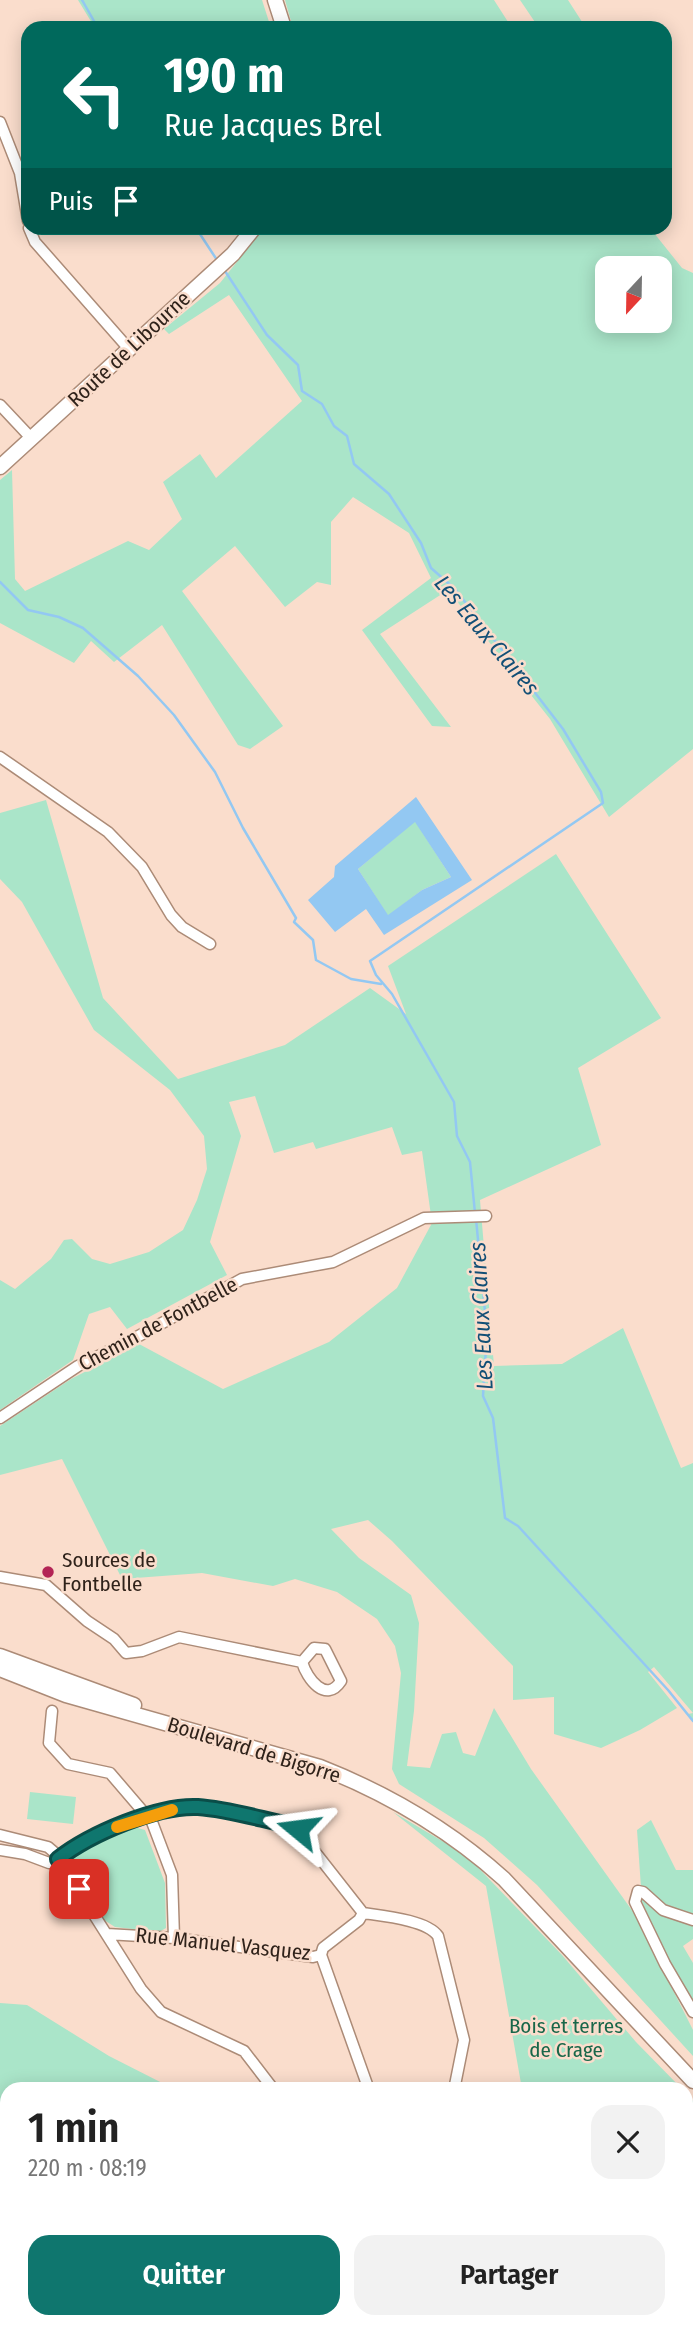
<!DOCTYPE html>
<html lang="fr">
<head>
<meta charset="utf-8">
<style>
	:root { --surface:#fff; --page:#f2f2f2; --text:#222; --muted:#767676; --accent:#0f766e }
	body { margin:0; font-family:"Fira Sans Condensed",sans-serif; background:var(--page); color:var(--text); height:100vh; display:flex; flex-direction:column; font-size:26px; white-space:nowrap }
	* { box-sizing:border-box; margin:0 }
	p { font-size:23px; color:var(--muted) }
	.icon { flex:none; width:38px; height:38px; fill:none; stroke:currentColor; stroke-width:2; stroke-linecap:round; stroke-linejoin:round }
	.map { position:relative; flex:1; overflow:hidden }
	.panel { position:absolute; left:0px; top:2082px; width:693px; height:247px; display:flex; flex-direction:column; background:var(--surface); border-radius:21px 21px 0 0; box-shadow:0 4px 18px #0003 }
	.panel>* { flex:none }
	.top-card { position:absolute; left:21px; top:21px; width:651px; height:214px; border-radius:21px; box-shadow:0 4px 18px #0003; background:#00695c; color:#fff; overflow:hidden }
	.needle { width:46px; rotate:202deg }
	.tools { position:absolute; left:595px; top:256px; display:grid; gap:14px }
	.tools a { display:grid; place-items:center; width:77px; height:77px; border-radius:14px; background:var(--surface); box-shadow:0 4px 18px #0003; font-size:35px }
	.pin { position:absolute; display:grid; place-items:center; width:60px; height:60px; color:#fff; margin:-30px; border-radius:14px; box-shadow:0 4px 10px #0006 }
	.me { position:absolute; width:77px; margin:-38px; rotate:286deg; stroke-linejoin:round; filter:drop-shadow(0 0 5px #0008) }
	.turn { display:flex; align-items:center; gap:24px; height:147px; padding:0 28px; font-size:32px }
	.turn .icon { width:91px; height:91px; stroke-width:2.5 }
	.turn b { display:block; font-size:49px; line-height:60px }
	.then { display:flex; align-items:center; height:66px; padding:0 28px; background:#0003; gap:14px; font-size:26px }
	.round { display:grid; place-items:center; flex:none; width:74px; height:74px; border-radius:21px; background:var(--page) }
	.overview { display:flex; align-items:center; justify-content:space-between; height:119px; padding:0 28px }
	h1 { font-size:42px; font-weight:600; line-height:52px }
	.cta { display:flex; gap:14px; margin-top:auto; padding:14px 28px }
	.cta a { flex:1; height:80px; border-radius:21px; background:var(--accent); color:#fff; font-size:28px; font-weight:600; line-height:80px; text-align:center }
	.cta a+a { background:var(--page); color:var(--text) }
	.map>svg:first-child { display:block }
	.green { fill:#aae5c9; fill-rule:evenodd }
	.water { fill:#93c8f2; fill-rule:evenodd }
	.lines { fill:none; stroke-linecap:round; stroke-linejoin:round }
	.stream { stroke:#93c8f2; stroke-width:2.5 }
	.minor-casing { stroke:#ac8b77; stroke-width:13 }
	.major-casing { stroke:#ac8b77; stroke-width:17 }
	.minor { stroke:#fff; stroke-width:10 }
	.major { stroke:#fff; stroke-width:14 }
	.route-casing { stroke:#0a4d48; stroke-width:18 }
	.route { stroke:#0f766e; stroke-width:12 }
	.slow { stroke:#f59e0b; stroke-width:12 }
	.poi-dot { fill:#b32455; stroke:#faddcc; stroke-width:2.5 }
	.labels { text-anchor:middle; dominant-baseline:central; stroke-width:5; stroke-linejoin:round; paint-order:stroke }
	.street-label { font-size:21px; fill:#2f221a; stroke:#faddcc }
	.poi-label { font-size:21px; fill:#2f221a; stroke:#faddcc; text-anchor:start }
	.park-label { font-size:21px; fill:#186749; stroke:#faddcc }
	.water-label { font-size:23px; font-style:italic; fill:#124f76; stroke:#faddcc }
</style>
</head>
<body>
<div class="map">
<svg width="693" height="2328" viewBox="0 0 693 2328">
	<rect width="100%" height="100%" fill="#faddcc"/>
	<!-- green -->
	<path class="green" d="M78 0H262L271 28H95Z
		M285 0H494L512 28H293Z
		M520 0H568L586 28H539Z
		M264 228H650L682 268 693 273V749L609 817 550 719 448 590 380 634 451 727 432 726 362 630 431 578 409 533 353 497 331 522V585L317 582 285 607 235 546 182 591 283 726 250 749 238 745 162 625 114 662 91 641 74 663 0 623V480L12 470 15 579 25 591 128 541 149 550 182 519 163 482 200 454 216 478 302 401 229 295 169 334 164 329 220 283ZM607 268H660V320H607Z
		M46 800 103 998 178 1079 285 1045 370 988 406 1014 388 966 556 854 661 1018 578 1068 601 1145 480 1200 494 1366 562 1364 623 1328 681 1468 693 1463V1720L688 1714 693 1713 654 1667 648 1672 677 1708 640 1730 601 1748 554 1734V1697L513 1700V1666L392 1541 368 1520 331 1529 359 1558 411 1595 419 1623 414 1711 407 1766 430 1768 442 1734 456 1732 463 1753 475 1756 494 1708 531 1769 636 1916 693 2030V2056L537 1885 484 1838 399 1784 392 1769 401 1673 395 1646 377 1619 337 1592 295 1579 273 1586 202 1573 122 1579 62 1459 0 1475V1426L71 1379 139 1344 223 1389 329 1342 397 1288 432 1223 422 1151 402 1155 392 1127 316 1149 313 1142 274 1153 255 1096 229 1102 241 1136 210 1242 227 1275 127 1329 110 1307 89 1314 73 1360 0 1410V1280L15 1289 51 1259 64 1240 72 1239 92 1259 110 1264 149 1252 183 1230 197 1200 207 1169 204 1136 170 1090 94 1030 22 902 0 879V813Z
		M415 821 451 877 422 890 388 916 358 869Z
		M30 1792 76 1797 73 1824 27 1819Z
		M393 1812 466 1855 562 1955 636 2042 682 2089H522L486 1886Z
		M651 1820 676 1870H693V1939L683 1946 693 1963V2001L671 1966 642 1902 637 1830Z
		M134 1827 145 1830 165 1883 166 1928 159 1932 115 1927 104 1920 69 1866 72 1855Z
		M0 2003 27 2005 109 2056 174 2089 7 2090V2322H300L301 2328H0Z
		M686 2094 693 2101V2328H644L645 2322H686Z"/>
	<!-- water -->
	<path class="water" d="M416 797 472 880 384 935 366 909 335 932 308 900 334 877 335 866ZM415 822 451 877 422 890 388 915 358 869Z"/>
	<g class="lines">
		<!-- stream -->
		<path class="stream" d="M82 0 98 28
			M196 228 217 260
			M223 268 267 335 298 365 302 391 322 404 334 426 347 436 354 464 389 494 421 543 431 568 455 589 563 729 601 792 603 803 370 961 376 975 392 994 454 1102 457 1136 470 1162 475 1213
			M0 582 28 610 59 617 83 628 138 676 174 715 215 772 243 828 296 918 294 922 313 940 316 960 351 979 381 984
			M476 1219 487 1332 483 1396 493 1418 505 1518 518 1526 668 1690 693 1721"/>
		<defs>
			<path id="minor" d="M0 122 20 173 28 221
				M29 228 35 242 129 349
				M0 405 32 439
				M0 757 108 832 142 867 171 915 182 927 210 944
				M0 1418 78 1366 135 1338 242 1279 333 1262 424 1218 486 1216
				M0 1577 46 1585 87 1621 114 1639 126 1653 142 1651 179 1637 302 1662
				M314 1648 325 1649 341 1681C326 1704 307 1679 302 1662Z
				M52 1711 49 1743 68 1764 110 1773 152 1822 172 1875 174 1938
				M0 1835 48 1847 55 1853 141 1989 161 2012 244 2051 274 2090
				M0 1850 25 1854 49 1863 54 1862 68 1851 126 1823 156 1813 198 1807 289 1825 297 1829 363 1913C383 1916 427 1920 438 1936L464 2040 454 2090
				M693 1920 663 1910 643 1892 638 1891 635 1902 665 1964 693 2012
				M107 1934 174 1938 313 1957 321 1955 323 1948 359 1920 363 1913
				M321 1955 369 2090"/>
			<path id="major" d="M275 0 284 28
				M0 467 233 254 254 228
				M0 1656 134 1705
				M0 1669 66 1695 320 1767C386 1793 451 1831 504 1879L693 2081"/>
		</defs>
		<!-- minor casing -->
		<use href="#minor" class="minor-casing"/>
		<!-- major casing -->
		<use href="#major" class="major-casing"/>
		<!-- minor -->
		<use href="#minor" class="minor"/>
		<!-- major -->
		<use href="#major" class="major"/>
	</g>
	<g class="lines">
		<defs>
			<path id="route" d="M79 1889 58 1859C90 1834 157 1805 198 1807 228 1809 260 1819 289 1825L298 1829"/>
		</defs>
		<!-- route casing -->
		<use href="#route" class="route-casing"/>
		<!-- route -->
		<use href="#route" class="route"/>
		<!-- slow -->
		<path class="slow" d="M117 1827 172 1810"/>
	</g>
	<!-- markers -->
	<circle class="poi-dot" cx="48" cy="1572" r="7"/>
	<g class="labels">
		<!-- street labels -->
		<g class="street-label">
			<text transform="translate(129 349) rotate(-43)">Route de Libourne</text>
			<text transform="translate(158 1324) rotate(-28)">Chemin de Fontbelle</text>
			<text transform="translate(254 1750) rotate(17)">Boulevard de Bigorre</text>
			<text transform="translate(223 1944) rotate(6)">Rue Manuel Vasquez</text>
		</g>
		<!-- poi labels -->
		<g class="poi-label">
			<text x="62" y="1560">Sources de<tspan x="62" dy="24">Fontbelle</tspan></text>
		</g>
		<!-- park labels -->
		<g class="park-label">
			<text x="566" y="2026">Bois et terres<tspan x="566" dy="24">de Crage</tspan></text>
		</g>
		<!-- water labels -->
		<g class="water-label">
			<text transform="translate(487 635) rotate(50)">Les Eaux Claires</text>
			<text transform="translate(481 1316) rotate(-93)">Les Eaux Claires</text>
		</g>
	</g>
</svg>
<div class="tools">
<a><svg class="needle" viewBox="-14 -14 28 28"><path d="M0-13l5 13h-10z" fill="#e53935"/><path d="M0 13l5-13h-10z" fill="#767676"/></svg></a>
</div>
<div class="pin" style="left:79px;top:1889px;background:#d93025"><svg class="icon" aria-label="arrive" viewBox="0 0 24 24"><path d="M6 21V4h12l-3 4 3 4H6"/></svg></div>
<svg class="me" style="left:298px;top:1829px" viewBox="-20 -20 40 40"><path d="M0-17L14 15 0 8-14 15z" fill="#0f766e" stroke="#fff" stroke-width="4"/></svg>
<div class="top-card">
<div class="turn"><svg class="icon" aria-label="left" viewBox="0 0 24 24"><path d="M17 20v-9H6M10 6l-5 5 5 5"/></svg><div><b>190 m</b>Rue Jacques Brel</div></div>
<div class="then">Puis<svg class="icon" aria-label="arrive" viewBox="0 0 24 24"><path d="M6 21V4h12l-3 4 3 4H6"/></svg></div>
</div>
<section class="panel">
<div class="overview"><div><h1>1 min</h1><p>220 m · 08:19</p></div><a class="round"><svg class="icon" aria-label="close" viewBox="0 0 24 24"><path d="M6 6l12 12M18 6L6 18"/></svg></a></div>
<div class="cta"><a>Quitter</a><a>Partager</a></div>
</section>
</div>
</body>
</html>
